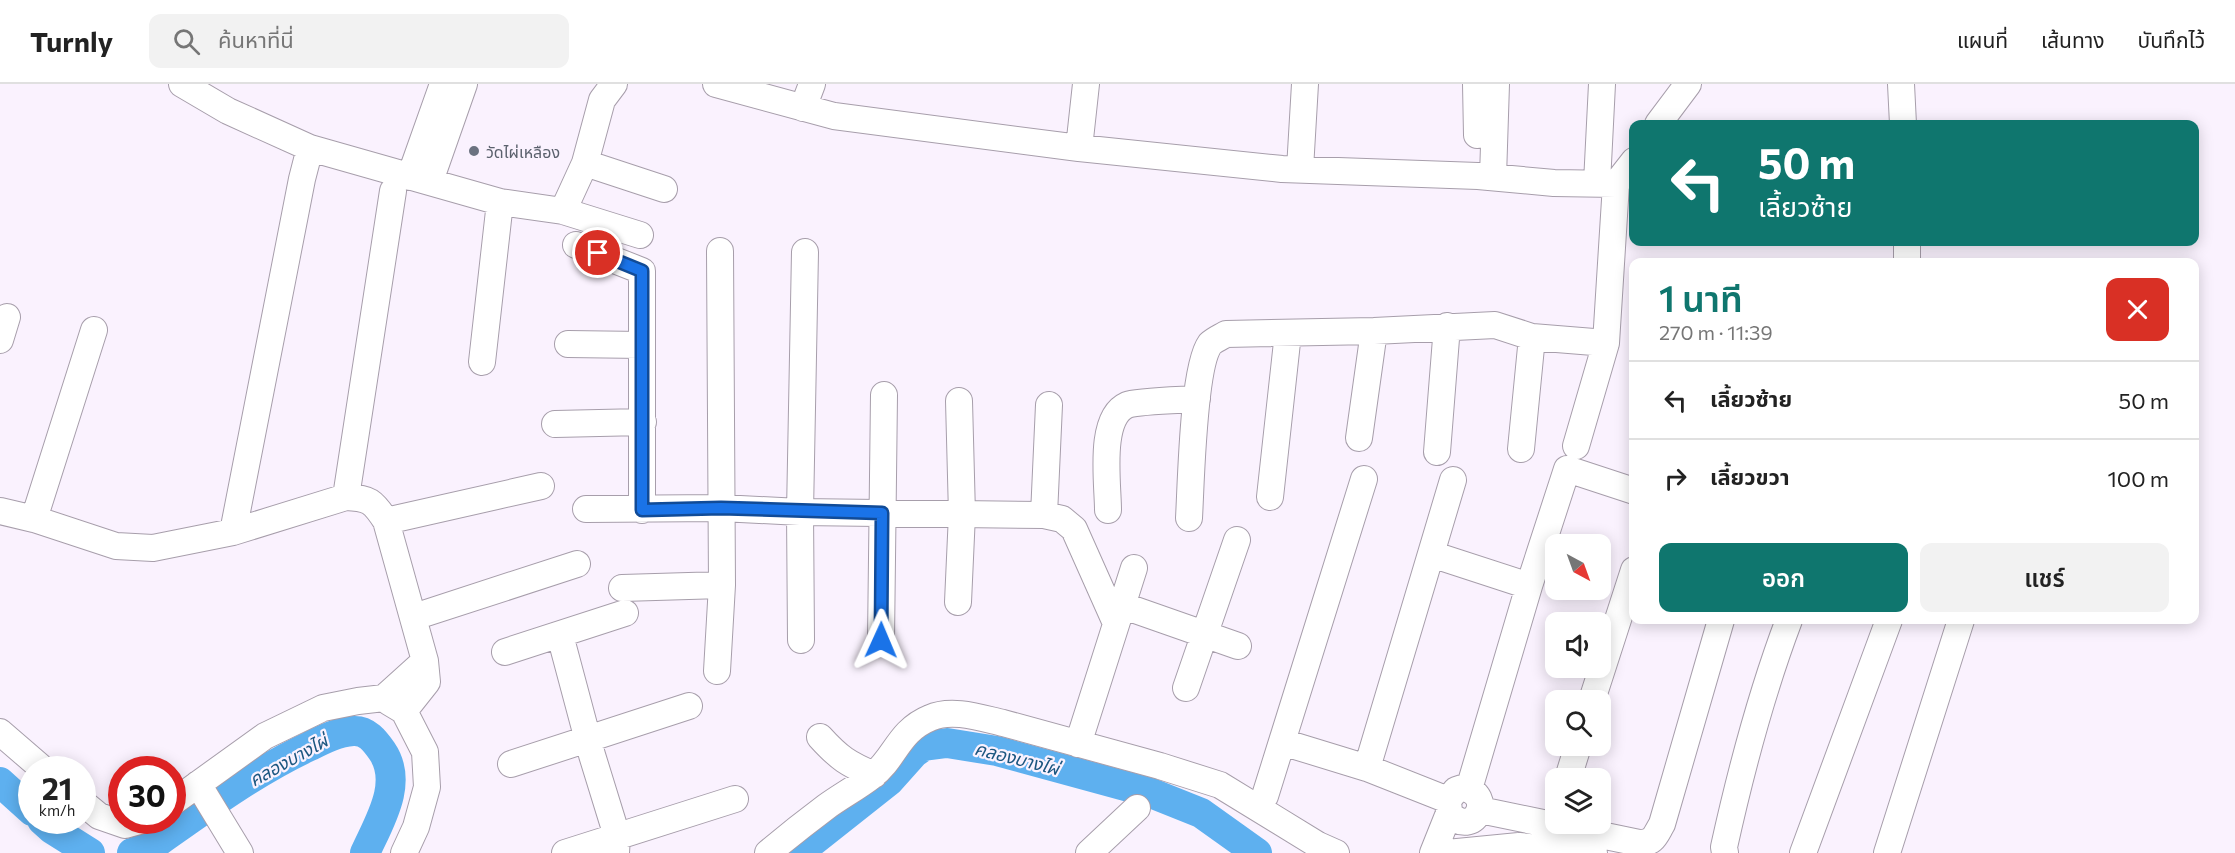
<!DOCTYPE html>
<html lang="th">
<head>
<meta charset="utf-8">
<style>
	:root { --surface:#fff; --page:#f2f2f2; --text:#222; --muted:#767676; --line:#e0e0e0; --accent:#0f766e }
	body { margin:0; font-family:Commissioner,"Noto Sans Thai",sans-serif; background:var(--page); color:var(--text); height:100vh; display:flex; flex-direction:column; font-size:22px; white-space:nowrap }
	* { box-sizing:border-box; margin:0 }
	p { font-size:20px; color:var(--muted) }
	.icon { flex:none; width:33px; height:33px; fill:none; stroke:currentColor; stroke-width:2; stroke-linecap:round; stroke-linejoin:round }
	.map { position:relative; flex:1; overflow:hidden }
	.sheet { position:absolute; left:1629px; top:174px; width:570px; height:366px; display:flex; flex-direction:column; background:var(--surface); border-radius:12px; box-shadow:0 3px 15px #0003 }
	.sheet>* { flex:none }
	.guide { position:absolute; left:1629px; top:36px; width:570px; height:126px; border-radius:12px; box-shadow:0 3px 15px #0003; background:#0f766e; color:#fff; overflow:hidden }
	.needle { width:39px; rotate:139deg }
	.tools { position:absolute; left:1545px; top:450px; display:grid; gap:12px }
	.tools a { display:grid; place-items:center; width:66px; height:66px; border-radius:12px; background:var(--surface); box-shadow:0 3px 15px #0003; font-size:30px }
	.speed { position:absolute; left:18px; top:672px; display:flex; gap:12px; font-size:30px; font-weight:700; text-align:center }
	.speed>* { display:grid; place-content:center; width:78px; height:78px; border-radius:50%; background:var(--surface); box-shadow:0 3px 15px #0003; line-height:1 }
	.speed small { font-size:15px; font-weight:400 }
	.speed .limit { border:9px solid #d22; background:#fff; color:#111 }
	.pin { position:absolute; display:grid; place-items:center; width:51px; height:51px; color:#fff; margin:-26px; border:3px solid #fff; border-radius:50%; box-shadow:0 2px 6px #0007 }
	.me { position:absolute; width:66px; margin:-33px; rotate:1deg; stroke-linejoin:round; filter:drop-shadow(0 0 4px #0008) }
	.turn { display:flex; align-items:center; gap:21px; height:126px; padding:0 30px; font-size:27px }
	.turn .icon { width:78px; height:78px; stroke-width:2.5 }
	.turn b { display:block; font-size:42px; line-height:51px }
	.round { display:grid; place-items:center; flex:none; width:63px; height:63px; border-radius:12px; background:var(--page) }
	.head { display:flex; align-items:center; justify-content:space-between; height:102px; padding:0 30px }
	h1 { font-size:36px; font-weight:600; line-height:45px; color:var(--accent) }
	.primary-button { display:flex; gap:12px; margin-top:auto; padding:12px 30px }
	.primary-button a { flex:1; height:69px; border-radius:12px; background:var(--accent); color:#fff; font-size:24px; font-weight:600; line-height:69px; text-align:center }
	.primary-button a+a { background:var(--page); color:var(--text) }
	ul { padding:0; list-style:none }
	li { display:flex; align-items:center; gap:18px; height:78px; padding:0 30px; border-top:2px solid var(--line) }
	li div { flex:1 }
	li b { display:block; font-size:22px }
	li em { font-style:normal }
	header { display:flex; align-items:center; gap:36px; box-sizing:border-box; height:84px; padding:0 30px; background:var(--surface); border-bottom:2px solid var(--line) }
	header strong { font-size:28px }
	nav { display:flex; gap:33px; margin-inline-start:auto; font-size:21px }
	.search { width:420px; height:54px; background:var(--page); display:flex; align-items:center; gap:15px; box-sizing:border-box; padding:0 21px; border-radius:12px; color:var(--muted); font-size:22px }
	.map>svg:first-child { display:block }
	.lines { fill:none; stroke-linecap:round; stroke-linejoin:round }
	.river { stroke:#5eb0ef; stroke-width:30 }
	.minor-casing { stroke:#a79eab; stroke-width:28 }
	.minor { stroke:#fff; stroke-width:26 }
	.route-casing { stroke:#114b97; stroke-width:15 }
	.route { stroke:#1a73e8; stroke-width:10 }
	.worship-dot { fill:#6b7280; stroke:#faf2fe; stroke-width:2 }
	.labels { text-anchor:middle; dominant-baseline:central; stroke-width:4.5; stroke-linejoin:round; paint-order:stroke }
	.worship-label { font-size:16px; fill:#5b616d; stroke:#faf2fe; text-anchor:start }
	.water-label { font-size:18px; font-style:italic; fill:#1b5680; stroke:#faf2fe }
</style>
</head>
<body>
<header>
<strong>Turnly</strong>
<div class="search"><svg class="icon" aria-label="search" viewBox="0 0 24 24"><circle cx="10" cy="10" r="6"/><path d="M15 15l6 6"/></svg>ค้นหาที่นี่</div>
<nav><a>แผนที่</a><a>เส้นทาง</a><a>บันทึกไว้</a></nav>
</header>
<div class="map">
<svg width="2235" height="769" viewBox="0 0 2235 769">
	<rect width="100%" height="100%" fill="#faf2fe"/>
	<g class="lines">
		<!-- river -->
		<path class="river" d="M0 698 32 727
			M42 736 52 745 90 769
			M132 769 152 762C203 726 254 688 310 662 324 655 338 648 353 647 367 646 375 657 382 667 404 699 379 738 365 769
			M798 769 889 697 914 669 924 662 947 659 997 667 1151 709 1201 729 1257 769"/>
		<defs>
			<path id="minor" d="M182 0 228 27 310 64 500 118 563 127 640 151
				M716 0 834 32 1079 64 1282 85 1478 92 1554 99 1616 100
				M1476 0 1477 51
				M1901 0 1903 40
				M803 24 812 0
				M1658 40 1688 0
				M1079 64 1086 0
				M585 79 664 105
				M1300 85 1305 0
				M410 93 443 0
				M1493 93 1496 0
				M430 97 464 0
				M1597 99 1602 0
				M563 127 585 79 602 16 614 0
				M1907 158V178
				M576 161 642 187V426
				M0 256 7 233
				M568 260 642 261
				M482 278 500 118
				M555 340 643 338
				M1359 354 1374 247
				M1576 362 1606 259 1616 100 1634 77
				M1521 365 1532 253
				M1437 368 1447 242
				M346 413 393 107
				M1270 413 1288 249
				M586 425 721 424 800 428 1044 431 1062 435 1074 445 1115 537
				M1108 426C1108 399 1098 334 1127 321 1137 317 1183 316 1197 315
				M0 427 34 435 116 462 153 464 233 448 346 413C369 414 373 417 386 437L425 577 427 598 404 627
				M1044 431 1049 321
				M1189 434C1191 400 1193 283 1210 260 1214 256 1221 253 1226 250L1374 247 1495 241 1532 253 1606 259
				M34 435 94 246
				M386 437 541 402
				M233 448 302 95 310 64
				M1431 470 1529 502
				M622 504 722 501
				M958 518 962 430 959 317
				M1121 521 1238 562
				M414 533 577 480
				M560 551 592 671 617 752 616 769
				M801 556 800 428 805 168
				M881 556 884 311
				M505 568 625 529
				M717 587 722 501 720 167
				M1186 604 1237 456
				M1592 616 1634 486
				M389 618 404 627 425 668 427 703 416 743 404 769
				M0 648 44 686
				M820 653C839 674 848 680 874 691
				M1282 658 1367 684 1448 716
				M1078 660 1134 484
				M511 680 689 622
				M1367 684 1453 396
				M1568 694 1578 662
				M198 700 240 769
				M1469 705 1529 502 1567 385 1634 407
				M1265 712 1364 395
				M82 718 99 732 125 741 143 736
				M172 719 265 652 323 624 358 617 384 614 425 577
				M1480 726 1639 759C1654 759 1655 752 1662 740L1721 536
				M565 769 735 715
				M768 769C787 753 806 738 826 723 841 712 858 703 872 692 895 675 898 647 930 634 952 624 981 634 1003 639L1160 682 1220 701 1318 761 1336 769
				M1089 769 1137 724
				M1433 769 1449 729 1448 716 1456 706 1462 704C1498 710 1473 757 1449 729
				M1447 769 1519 762 1594 769
				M1725 769 1724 763C1741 686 1761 610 1789 536
				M1803 769 1889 536
				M1887 769 1961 536"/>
		</defs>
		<!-- minor casing -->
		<use href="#minor" class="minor-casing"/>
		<!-- minor -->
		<use href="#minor" class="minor"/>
	</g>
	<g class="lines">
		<defs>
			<path id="route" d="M598 169 642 187V426L721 424 882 429 881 556"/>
		</defs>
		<!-- route casing -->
		<use href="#route" class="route-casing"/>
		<!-- route -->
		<use href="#route" class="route"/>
	</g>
	<!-- markers -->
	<circle class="worship-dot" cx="474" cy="67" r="6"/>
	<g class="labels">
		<!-- worship labels -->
		<g class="worship-label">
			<text x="486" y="67">วัดไผ่เหลือง</text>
		</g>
		<!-- water labels -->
		<g class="water-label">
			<text transform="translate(1017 674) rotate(14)">คลองบางไผ่</text>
			<text transform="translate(288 676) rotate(-29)">คลองบางไผ่</text>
		</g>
	</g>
</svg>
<div class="tools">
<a><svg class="needle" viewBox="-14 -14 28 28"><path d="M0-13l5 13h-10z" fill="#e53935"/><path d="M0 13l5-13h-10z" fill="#767676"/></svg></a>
<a><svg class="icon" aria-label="sound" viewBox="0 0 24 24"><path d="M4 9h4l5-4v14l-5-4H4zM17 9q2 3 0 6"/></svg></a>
<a><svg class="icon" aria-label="search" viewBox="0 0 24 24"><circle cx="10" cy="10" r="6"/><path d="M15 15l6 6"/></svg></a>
<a><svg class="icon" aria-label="layers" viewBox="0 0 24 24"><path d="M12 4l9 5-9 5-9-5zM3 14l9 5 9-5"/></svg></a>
</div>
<div class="speed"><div>21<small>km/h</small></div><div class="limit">30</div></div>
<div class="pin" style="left:598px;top:169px;background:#d93025"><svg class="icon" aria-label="arrive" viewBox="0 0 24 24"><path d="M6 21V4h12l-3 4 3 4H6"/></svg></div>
<svg class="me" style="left:881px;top:556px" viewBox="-20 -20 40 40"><path d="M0-17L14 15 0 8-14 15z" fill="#1a73e8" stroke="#fff" stroke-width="4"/></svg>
<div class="guide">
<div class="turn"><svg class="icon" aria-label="left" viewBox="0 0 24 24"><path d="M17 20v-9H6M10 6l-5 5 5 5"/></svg><div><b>50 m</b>เลี้ยวซ้าย</div></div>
</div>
<section class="sheet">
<div class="head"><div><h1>1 นาที</h1><p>270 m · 11:39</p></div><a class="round" style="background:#d93025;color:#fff"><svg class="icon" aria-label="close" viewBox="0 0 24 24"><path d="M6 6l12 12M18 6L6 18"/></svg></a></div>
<ul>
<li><svg class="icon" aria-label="left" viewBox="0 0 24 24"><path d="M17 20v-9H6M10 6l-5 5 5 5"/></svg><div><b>เลี้ยวซ้าย</b></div><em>50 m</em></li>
<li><svg class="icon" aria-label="right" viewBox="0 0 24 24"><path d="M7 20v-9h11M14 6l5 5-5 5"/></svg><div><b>เลี้ยวขวา</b></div><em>100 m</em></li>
</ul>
<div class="primary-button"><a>ออก</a><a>แชร์</a></div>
</section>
</div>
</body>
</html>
